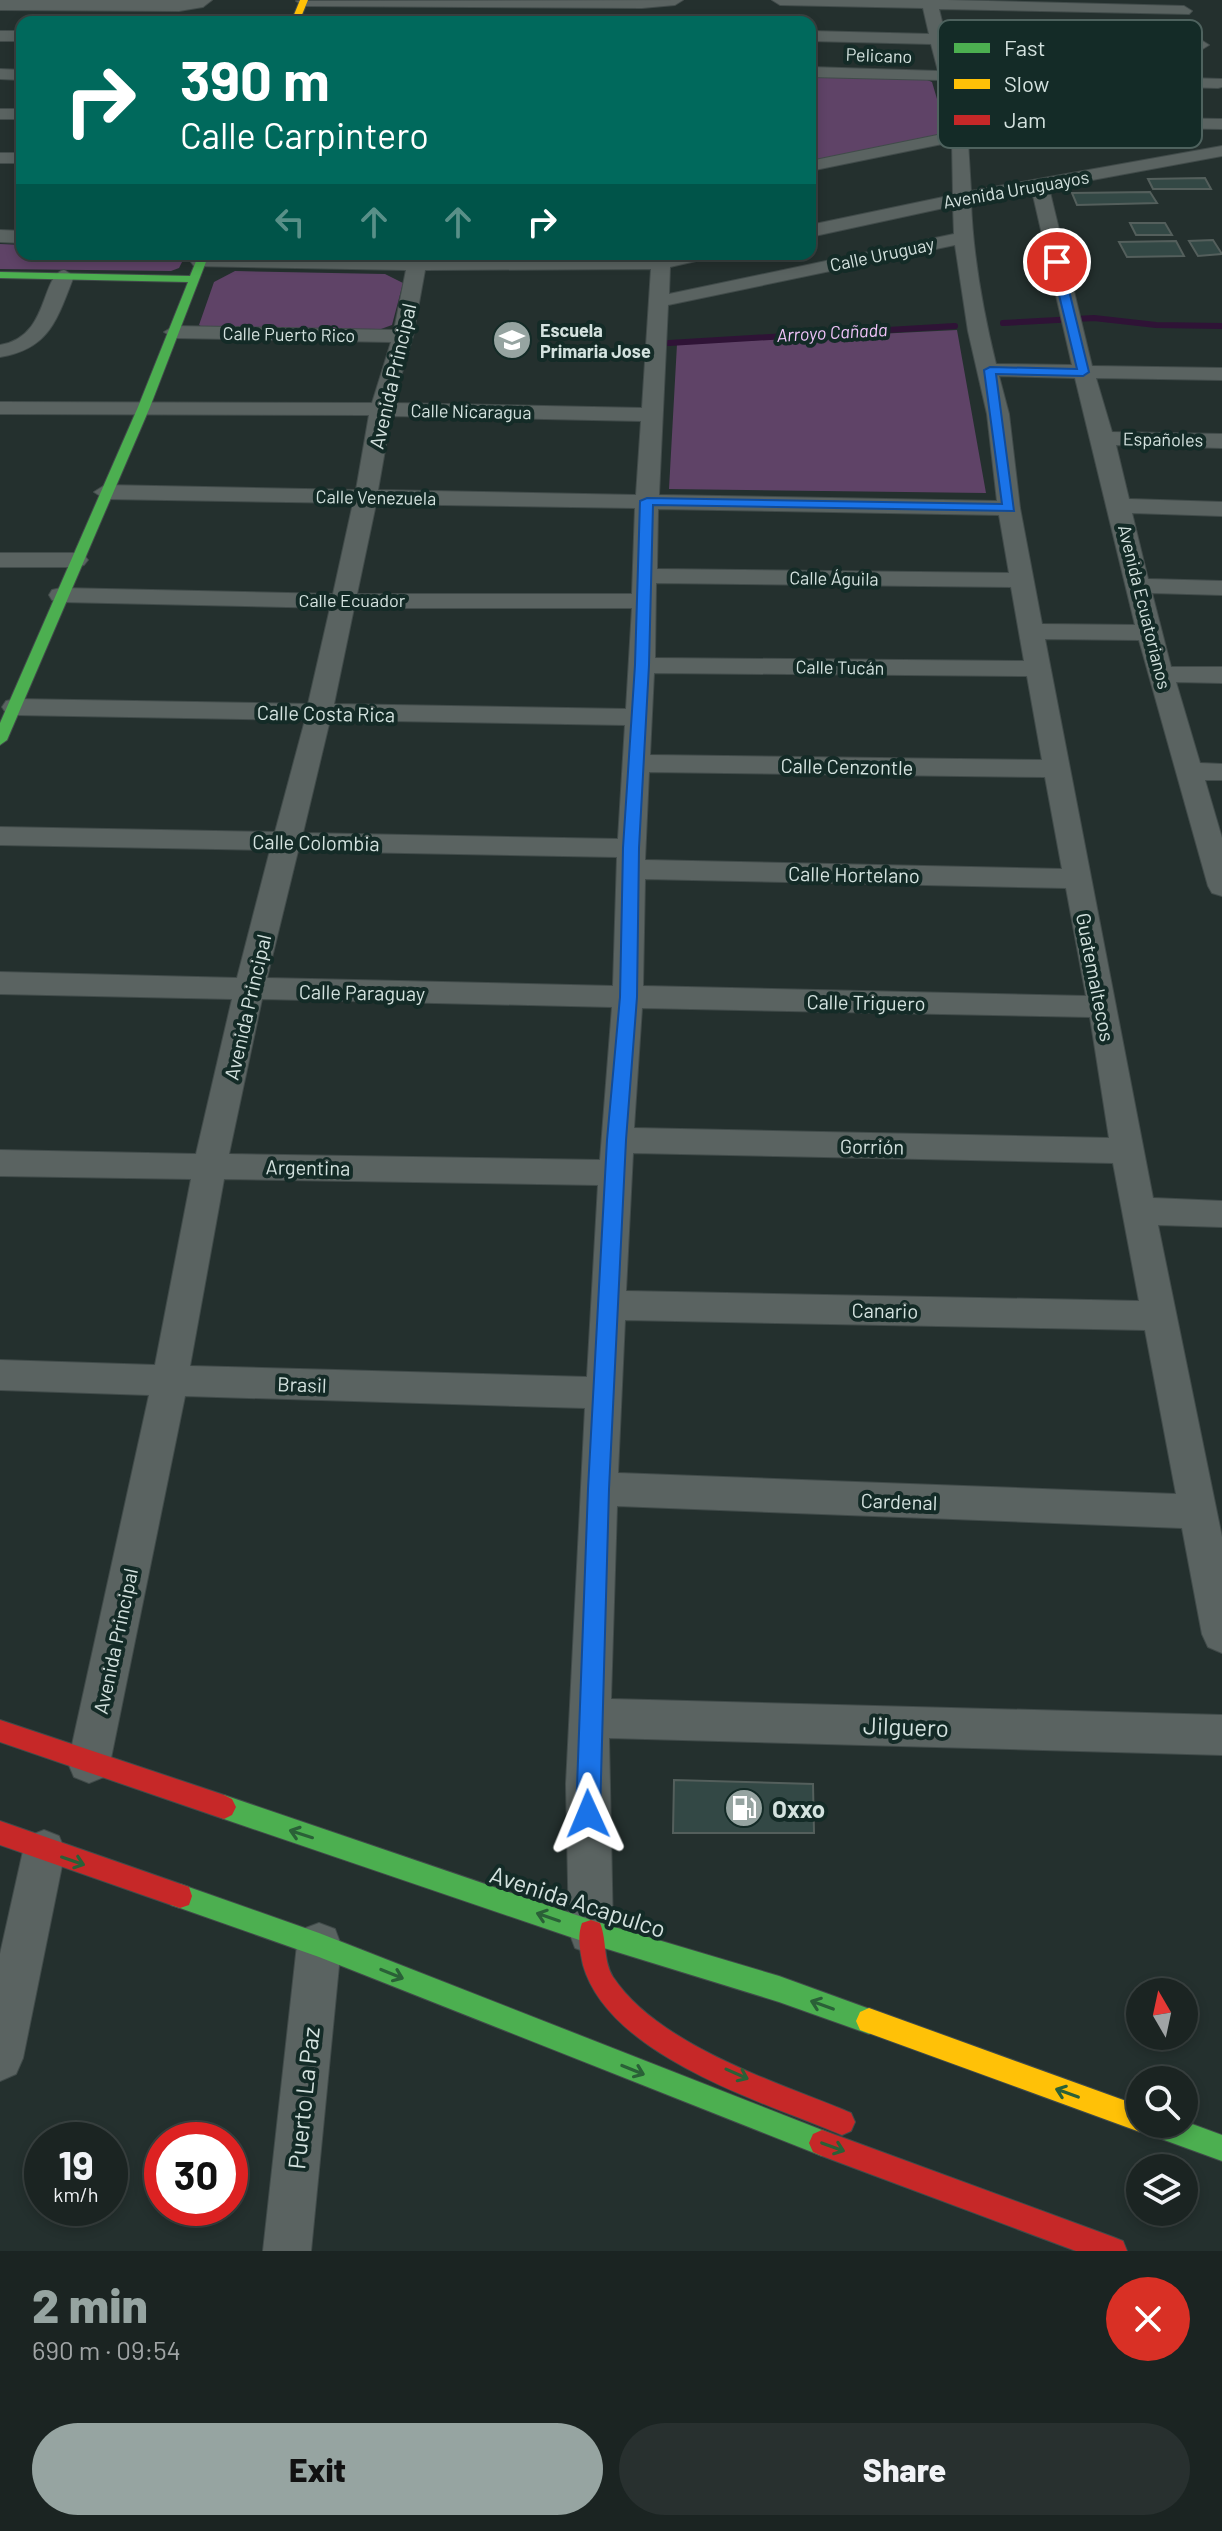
<!DOCTYPE html>
<html lang="en">
<head>
<meta charset="utf-8">
<style>
	:root { --surface:#1b2422; --page:#28302f; --text:#f1f3f6; --muted:#a0a4a5; --line:#394140; --accent:#96a4a1 }
	body { margin:0; font-family:Barlow,sans-serif; background:var(--page); color:var(--text); height:100vh; display:flex; flex-direction:column; font-size:30px; white-space:nowrap }
	* { box-sizing:border-box; margin:0 }
	p { font-size:26px; color:var(--muted) }
	.icon { flex:none; width:44px; height:44px; fill:none; stroke:currentColor; stroke-width:2; stroke-linecap:round; stroke-linejoin:round }
	.map { position:relative; height:2251px; overflow:hidden }
	.sheet { display:flex; flex-direction:column; background:var(--surface); flex:1 }
	.sheet>* { flex:none }
	.guide { position:absolute; left:16px; top:16px; width:800px; height:244px; border-radius:16px; box-shadow:0 4px 12px #0003,0 0 0 2px var(--line); background:#00695c; color:#fff; overflow:hidden }
	.needle { width:52px; rotate:351deg }
	.controls { position:absolute; left:1126px; top:1978px; display:grid; gap:16px }
	.controls a { display:grid; place-items:center; width:72px; height:72px; border-radius:50%; background:var(--surface); box-shadow:0 4px 12px #0003,0 0 0 2px var(--line); font-size:40px }
	.speed { position:absolute; left:24px; top:2122px; display:flex; gap:16px; font-size:40px; font-weight:700; text-align:center }
	.speed>* { display:grid; place-content:center; width:104px; height:104px; border-radius:50%; background:var(--surface); box-shadow:0 4px 12px #0003,0 0 0 2px var(--line); line-height:1 }
	.speed small { font-size:20px; font-weight:400 }
	.speed .limit { border:12px solid #d22; background:#fff; color:#111 }
	.pin { position:absolute; display:grid; place-items:center; width:68px; height:68px; color:#fff; margin:-34px; border:4px solid #fff; border-radius:50%; box-shadow:0 2px 8px #0007 }
	.me { position:absolute; width:88px; margin:-44px; rotate:359deg; stroke-linejoin:round; filter:drop-shadow(0 0 6px #0008) }
	.turn { display:flex; align-items:center; gap:28px; height:168px; padding:0 32px; font-size:36px }
	.turn .icon { width:104px; height:104px; stroke-width:2.5 }
	.turn b { display:block; font-size:56px; line-height:68px }
	.lanes { display:flex; align-items:center; height:76px; padding:0 32px; background:#0003; justify-content:center; gap:40px; direction:ltr }
	.lanes .off { opacity:.35 }
	.round { display:grid; place-items:center; flex:none; width:84px; height:84px; border-radius:42px; background:var(--page) }
	.head { display:flex; align-items:center; justify-content:space-between; height:136px; padding:0 32px }
	h1 { font-size:48px; font-weight:800; line-height:60px; color:var(--accent) }
	.button { display:flex; gap:16px; margin-top:auto; padding:16px 32px }
	.button a { flex:1; height:92px; border-radius:48px; background:var(--accent); color:#111; font-size:32px; font-weight:800; line-height:92px; text-align:center }
	.button a+a { background:var(--page); color:var(--text) }
	.map>svg:first-child { display:block }
	.green { fill:#5f4367 }
	.lines { fill:none; stroke-linecap:round; stroke-linejoin:round }
	.stream { stroke:#2f1336; stroke-width:6 }
	.building { fill:#334845; stroke:#545f5c; stroke-width:2 }
	.street-casing { stroke:#414b4a; stroke-width:2 }
	.fast-casing { stroke:#414b4a; stroke-width:2 }
	.slow-casing { stroke:#414b4a; stroke-width:2 }
	.jam-casing { stroke:#414b4a; stroke-width:2 }
	.street { fill:#5a6361; fill-rule:evenodd }
	.fast { fill:#4caf50; fill-rule:evenodd }
	.slow { fill:#ffc107; fill-rule:evenodd }
	.jam { fill:#c62828; fill-rule:evenodd }
	.oneway { stroke:#2a6037 }
	.route { fill:#1a73e8; stroke:#114b97; stroke-width:2 }
	.labels { text-anchor:middle; dominant-baseline:central; stroke-width:8; stroke-linejoin:round; paint-order:stroke }
	.far-street-label { font-size:18px; fill:#d4e2df; stroke:#142b27 }
	.far-poi-label { font-size:18px; font-weight:bold; fill:#d4e2df; stroke:#142b27; text-anchor:start }
	.far-water-label { font-size:18px; font-style:italic; fill:#f0c3fa; stroke:#142b27 }
	.street-label { font-size:20px; fill:#d4e2df; stroke:#142b27 }
	.near-street-label { font-size:24px; fill:#d4e2df; stroke:#142b27 }
	.near-poi-label { font-size:24px; font-weight:bold; fill:#d4e2df; stroke:#142b27; text-anchor:start }
	.key { fill:#142b27; stroke:#4e625e; stroke-width:2 }
	.key-label { font-size:22px; fill:#d4e2df }
</style>
</head>
<body>
<div class="map">
<svg width="1222" height="2251" viewBox="0 0 1222 2251">
	<rect width="100%" height="100%" fill="#24302e"/>
	<!-- green -->
	<path class="green" d="M810 76 925 79 932 82 945 126 940 135 810 163Z
		M0 244 22 245V254L185 256 179 268 171 271 0 269Z
		M235 271 385 274 403 283 392 325 381 329 204 328 199 325 214 282Z
		M957 330 986 493 669 489 677 344Z"/>
	<g class="lines">
		<!-- stream -->
		<path class="stream" d="M1003 323 1094 318 1156 325 1222 326
			M669 343 955 326"/>
	</g>
	<!-- building -->
	<path class="building" d="M1205 178 1211 189H1153L1148 179Z
		M1150 192 1157 203 1077 205 1072 193Z
		M1130 223H1165L1172 235H1136Z
		M1213 240 1222 254 1198 256 1189 241Z
		M1176 241 1184 256 1127 257 1119 242Z
		M674 1780 813 1784 814 1833H673Z"/>
	<g class="lines">
		<defs>
			<path id="street" d="M0 0H212L203 7 179 11 0 10Z
				M683 0 675 5 642 8 304 6 296 1Z
				M772 0H948L1184 6 1192 11 1189 14 939 9 945 34 1201 40 1209 45 1201 50 947 44 954 71 1222 79V87L1218 88 956 81 965 115 1222 119V129L967 125 971 191 1222 146V156L1049 188 1092 366 1222 368V380L1096 378 1112 432 1222 434V448L1116 445 1129 499 1222 502V516L1132 513 1148 579 1222 581V595L1152 593 1171 667H1222V683L1176 682 1200 763 1222 764V780H1205L1222 838V896L1212 893 1208 886 1139 640 1045 639 1153 1198 1222 1201V1227L1158 1225 1222 1537V1653L1208 1647 1202 1634 1182 1528 617 1506 611 1699 1222 1715V1755L609 1738 613 1932 607 1948 591 1954 575 1948 569 1932 566 1784 585 1408 185 1396 110 1763 104 1777 89 1783 74 1777 68 1763 149 1395 0 1390V1360L155 1365 191 1179 0 1176V1150L196 1154 232 999 0 994V972L237 978 270 850 0 845V827L275 832 305 720 15 715 6 713 2 707 6 701 15 699 308 704 330 608 61 602 52 600 49 595 52 590 61 588 333 594 353 503 105 499 94 492 105 485 356 490 369 415 0 414V402L372 403 391 342 174 338 164 332 174 326 394 330 406 270 194 266 191 262 201 256 409 258 410 254H428V259L651 258 652 254H711L709 258 670 267 669 294 954 234 953 206 810 237V225L953 195 952 142 810 171V161L952 132 940 80 810 77V67L938 71 931 44 810 41V31L929 34 923 8 780 5ZM1032 191 1072 365 996 364C983 311 973 256 971 202ZM955 245 968 331 987 414 997 501 659 495 668 305ZM651 269 642 408 393 403 413 336 425 270ZM999 376 1075 378 1135 625 1042 624 1020 508 1009 414ZM391 416 641 421 636 495 378 490ZM376 504 635 508 632 594H357ZM658 509 999 515 1009 573 657 569ZM656 583 1011 587 1024 661 655 658ZM354 608H632L626 709 334 704ZM654 673 1027 676 1042 760 650 755ZM330 720 625 725 618 839 303 833ZM649 772 1045 777 1062 869 645 860ZM298 851 617 857 613 986 267 978ZM645 879 1066 888 1086 996 643 986ZM262 999 612 1007 600 1160 229 1154ZM642 1008 1090 1017 1109 1138 634 1128ZM633 1153 1113 1163 1139 1301 626 1291ZM224 1179 598 1185 587 1377 190 1366ZM625 1320 1145 1330 1176 1494 618 1473Z
				M0 31H22V41H0Z
				M0 69 22 70V80L0 79Z
				M0 109H22V119H0Z
				M0 153H22V163H0Z
				M0 230 22 231V243L0 242Z
				M64 270 74 276C57 319 50 349 0 357V345C50 337 40 276 64 270Z
				M0 553H76L84 555 88 560 84 565 76 567H0Z
				M44 1830 59 1836 65 1851 23 2058 16 2074 0 2081V1954L23 1851 29 1836Z
				M319 1923 335 1929 341 1945 311 2251H263L297 1945 303 1929Z"/>
			<path id="fast" d="M199 254H209L150 407 7 740 0 745V723L138 407 188 282 0 278V272L190 276Z
				M224 1795 591 1920 779 1976 878 2012 882 2021 878 2030 869 2034 779 2002 591 1944 224 1819 216 1815 212 1807 216 1799Z
				M180 1884 319 1933 822 2130 831 2134 835 2143 831 2152 822 2156 319 1957 180 1908 171 1905 168 1896 171 1887Z
				M1184 2121 1222 2135V2161L1145 2133 1141 2124H1184Z"/>
			<path id="slow" d="M300 0H308L299 22H291Z
				M869 2008 1140 2106V2124H1151L1149 2128 1140 2132 860 2030 856 2021 860 2012Z"/>
			<path id="jam" d="M0 1720 224 1795 232 1799 236 1807 232 1815 224 1819 0 1742Z
				M0 1821 189 1887 192 1896 189 1905 180 1908 0 1845Z
				M591 1920 600 1923C607 1940 603 1961 613 1977 659 2046 777 2082 851 2113L855 2122 851 2131 842 2135C763 2102 609 2056 583 1965 580 1951 577 1937 582 1923Z
				M822 2130 1113 2237 1123 2241 1127 2251H1076L822 2156 813 2152 809 2143 813 2134Z"/>
		</defs>
		<!-- street casing -->
		<use href="#street" class="street-casing"/>
		<!-- fast casing -->
		<use href="#fast" class="fast-casing"/>
		<!-- slow casing -->
		<use href="#slow" class="slow-casing"/>
		<!-- jam casing -->
		<use href="#jam" class="jam-casing"/>
		<!-- street -->
		<use href="#street" class="street"/>
		<!-- fast -->
		<use href="#fast" class="fast"/>
		<!-- slow -->
		<use href="#slow" class="slow"/>
		<!-- jam -->
		<use href="#jam" class="jam"/>
	</g>
	<!-- one-way arrows -->
	<defs><path id="oneway-shaft" d="M-6 0H5M1.5-3L5.5 0L1.5 3" fill="none" stroke-width="1.6" stroke-linecap="round" stroke-linejoin="round" transform="scale(2)"/></defs>
	<g class="oneway">
		<use href="#oneway-shaft" transform="translate(301 1834) rotate(-162)"/>
		<use href="#oneway-shaft" transform="translate(73 1861) rotate(19)"/>
		<use href="#oneway-shaft" transform="translate(548 1917) rotate(-161)"/>
		<use href="#oneway-shaft" transform="translate(392 1974) rotate(22)"/>
		<use href="#oneway-shaft" transform="translate(822 2005) rotate(-160)"/>
		<use href="#oneway-shaft" transform="translate(633 2070) rotate(22)"/>
		<use href="#oneway-shaft" transform="translate(737 2074) rotate(24)"/>
		<use href="#oneway-shaft" transform="translate(1067 2093) rotate(-160)"/>
		<use href="#oneway-shaft" transform="translate(833 2147) rotate(20)"/>
	</g>
	<!-- route -->
	<path class="route" d="M1057 259 1062 262 1089 372 1083 376 996 374 1014 511 653 505 649 665 639 848 637 997 626 1140 609 1489 600 1814 597 1822 588 1826 580 1822 576 1814 588 1489 607 1140 620 997 623 848 635 665 640 501 647 498 1002 504 984 370 990 367 1077 369 1051 262Z"/>
	<!-- icons -->
	<defs>
		<symbol id="school-disc" viewBox="-11 -11 22 22"><circle r="9.5" fill="#96a4a1" stroke="#142b27"/><path d="M0-5L7-2L0 1L-7-2ZM-4 1L0 2.5L4 1V4Q0 6-4 4Z" fill="#fff"/></symbol>
		<symbol id="fuel-disc" viewBox="-11 -11 22 22"><circle r="9.5" fill="#96a4a1" stroke="#142b27"/><path d="M-5.5-6h7V0h2V4h1.3V-2.5L3-4.5l.8-.8L6-3V5H2.5V1h-1V6h-7ZM-4.2-4.7v3.2H.2V-4.7Z" fill="#fff"/></symbol>
	</defs>
	<g fill-rule="evenodd">
		<use href="#school-disc" x="490" y="318" width="44" height="44"/>
		<use href="#fuel-disc" x="722" y="1786" width="44" height="44"/>
	</g>
	<g class="labels">
		<!-- far-street labels -->
		<g class="far-street-label">
			<text transform="translate(879 55) rotate(2)">Pelicano</text>
			<text transform="translate(1016 189) rotate(-10)">Avenida Uruguayos</text>
			<text transform="translate(882 254) rotate(-12)">Calle Uruguay</text>
			<text transform="translate(289 334) rotate(1)">Calle Puerto Rico</text>
			<text transform="translate(471 411) rotate(1)">Calle Nicaragua</text>
			<text transform="translate(1163 439) rotate(1)">Españoles</text>
			<text transform="translate(376 497) rotate(1)">Calle Venezuela</text>
			<text transform="translate(834 578) rotate(1)">Calle Águila</text>
			<text x="352" y="600">Calle Ecuador</text>
			<text transform="translate(1145 607) rotate(76)">Avenida Ecuatorianos</text>
			<text transform="translate(840 667) rotate(1)">Calle Tucán</text>
		</g>
		<!-- far-poi labels -->
		<g class="far-poi-label">
			<text x="540" y="330">Escuela<tspan x="540" dy="21">Primaria Jose</tspan></text>
		</g>
		<!-- far-water labels -->
		<g class="far-water-label">
			<text transform="translate(832 332) rotate(-3)">Arroyo Cañada</text>
		</g>
		<!-- street labels -->
		<g class="street-label">
			<text transform="translate(392 376) rotate(-77)">Avenida Principal</text>
			<text transform="translate(326 713) rotate(1)">Calle Costa Rica</text>
			<text transform="translate(847 766) rotate(1)">Calle Cenzontle</text>
			<text transform="translate(316 842) rotate(1)">Calle Colombia</text>
			<text transform="translate(854 874) rotate(1)">Calle Hortelano</text>
			<text transform="translate(1096 977) rotate(79)">Guatemaltecos</text>
			<text transform="translate(362 992) rotate(1)">Calle Paraguay</text>
			<text transform="translate(866 1002) rotate(1)">Calle Triguero</text>
			<text transform="translate(247 1007) rotate(-77)">Avenida Principal</text>
			<text transform="translate(872 1146) rotate(1)">Gorrión</text>
			<text transform="translate(308 1167) rotate(1)">Argentina</text>
			<text transform="translate(885 1310) rotate(1)">Canario</text>
			<text transform="translate(302 1384) rotate(2)">Brasil</text>
			<text transform="translate(899 1501) rotate(2)">Cardenal</text>
			<text transform="translate(115 1641) rotate(-78)">Avenida Principal</text>
		</g>
		<!-- near-street labels -->
		<g class="near-street-label">
			<text transform="translate(906 1726) rotate(2)">Jilguero</text>
			<text transform="translate(578 1901) rotate(18)">Avenida Acapulco</text>
			<text transform="translate(303 2098) rotate(-84)">Puerto La Paz</text>
		</g>
		<!-- near-poi labels -->
		<g class="near-poi-label">
			<text x="772" y="1808">Oxxo</text>
		</g>
	</g>
	<!-- legend -->
	<rect x="938" y="20" width="264" height="128" rx="12" class="key"/>
	<rect x="954" y="43" width="36" height="10" fill="#4caf50"/>
	<rect x="954" y="79" width="36" height="10" fill="#ffc107"/>
	<rect x="954" y="115" width="36" height="10" fill="#c62828"/>
	<g class="key-label">
		<text x="1004" y="56">Fast</text>
		<text x="1004" y="92">Slow</text>
		<text x="1004" y="128">Jam</text>
	</g>
</svg>
<div class="controls">
<a><svg class="needle" viewBox="-14 -14 28 28"><path d="M0-13l5 13h-10z" fill="#e53935"/><path d="M0 13l5-13h-10z" fill="#a0a4a5"/></svg></a>
<a><svg class="icon" aria-label="search" viewBox="0 0 24 24"><circle cx="10" cy="10" r="6"/><path d="M15 15l6 6"/></svg></a>
<a><svg class="icon" aria-label="layers" viewBox="0 0 24 24"><path d="M12 4l9 5-9 5-9-5zM3 14l9 5 9-5"/></svg></a>
</div>
<div class="speed"><div>19<small>km/h</small></div><div class="limit">30</div></div>
<div class="pin" style="left:1057px;top:262px;background:#d93025"><svg class="icon" aria-label="arrive" viewBox="0 0 24 24"><path d="M6 21V4h12l-3 4 3 4H6"/></svg></div>
<svg class="me" style="left:588px;top:1814px" viewBox="-20 -20 40 40"><path d="M0-17L14 15 0 8-14 15z" fill="#1a73e8" stroke="#fff" stroke-width="4"/></svg>
<div class="guide">
<div class="turn"><svg class="icon" aria-label="right" viewBox="0 0 24 24"><path d="M7 20v-9h11M14 6l5 5-5 5"/></svg><div><b>390 m</b>Calle Carpintero</div></div>
<div class="lanes"><svg class="icon off" aria-label="left" viewBox="0 0 24 24"><path d="M17 20v-9H6M10 6l-5 5 5 5"/></svg><svg class="icon off" aria-label="ahead" viewBox="0 0 24 24"><path d="M12 20V5M6 11l6-6 6 6"/></svg><svg class="icon off" aria-label="ahead" viewBox="0 0 24 24"><path d="M12 20V5M6 11l6-6 6 6"/></svg><svg class="icon" aria-label="right" viewBox="0 0 24 24"><path d="M7 20v-9h11M14 6l5 5-5 5"/></svg></div>
</div>
</div>
<section class="sheet">
<div class="head"><div><h1>2 min</h1><p>690 m · 09:54</p></div><a class="round" style="background:#d93025;color:#fff"><svg class="icon" aria-label="close" viewBox="0 0 24 24"><path d="M6 6l12 12M18 6L6 18"/></svg></a></div>
<div class="button"><a>Exit</a><a>Share</a></div>
</section>
</body>
</html>
